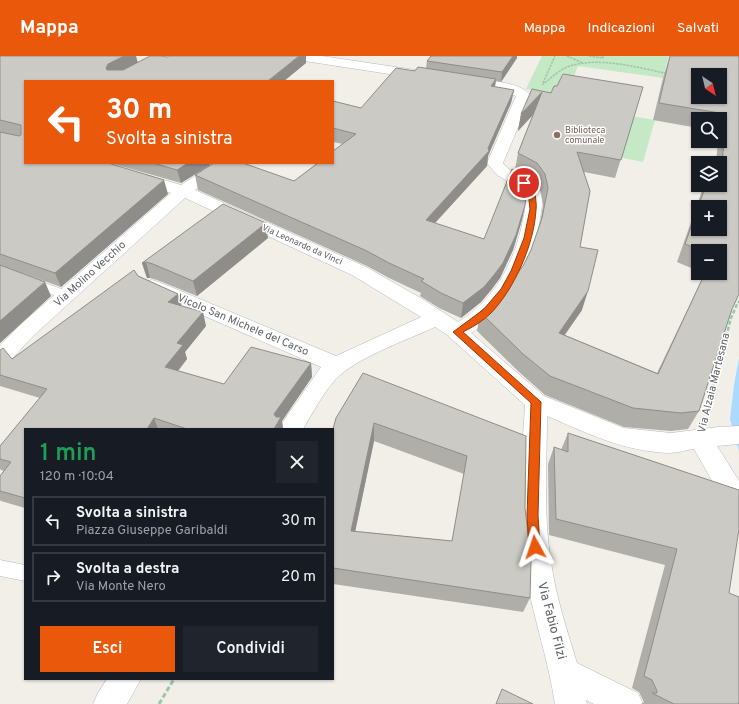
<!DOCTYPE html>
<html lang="it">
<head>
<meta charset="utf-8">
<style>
	:root { --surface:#171b24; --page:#20242c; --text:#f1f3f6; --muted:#9ea1a6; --line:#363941; --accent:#ea580c }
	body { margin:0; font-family:Overpass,sans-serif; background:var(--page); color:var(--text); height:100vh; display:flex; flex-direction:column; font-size:15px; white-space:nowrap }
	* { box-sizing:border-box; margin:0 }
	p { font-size:13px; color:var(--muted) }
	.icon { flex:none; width:22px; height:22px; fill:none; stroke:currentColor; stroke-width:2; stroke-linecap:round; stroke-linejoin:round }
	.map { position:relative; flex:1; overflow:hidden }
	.details { position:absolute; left:24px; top:372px; width:310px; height:252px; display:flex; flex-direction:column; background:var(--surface); border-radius:0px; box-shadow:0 1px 3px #0004 }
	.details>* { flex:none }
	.hud { position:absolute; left:24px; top:24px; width:310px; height:84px; border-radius:0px; box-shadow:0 1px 3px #0004; background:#ea580c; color:#fff; overflow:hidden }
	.needle { width:26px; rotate:145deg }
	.fabs { position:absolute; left:691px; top:12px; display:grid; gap:8px }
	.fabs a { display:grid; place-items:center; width:36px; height:36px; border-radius:0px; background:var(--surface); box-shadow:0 1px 3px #0004; font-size:20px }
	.pin { position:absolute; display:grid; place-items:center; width:34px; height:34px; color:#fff; margin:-17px; border:2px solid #fff; border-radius:50%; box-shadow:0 1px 4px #0007 }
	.me { position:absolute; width:44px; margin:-22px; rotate:355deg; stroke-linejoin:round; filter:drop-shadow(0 0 3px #0008) }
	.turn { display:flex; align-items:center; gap:14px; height:84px; padding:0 16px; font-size:18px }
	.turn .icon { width:52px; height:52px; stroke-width:2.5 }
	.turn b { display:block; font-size:28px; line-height:34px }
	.round { display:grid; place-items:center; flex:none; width:42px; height:42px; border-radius:0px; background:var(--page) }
	.head { display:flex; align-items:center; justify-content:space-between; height:68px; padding:0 16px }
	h1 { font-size:24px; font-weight:600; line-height:30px; color:#1e9e55 }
	.action { display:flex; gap:8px; margin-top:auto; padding:8px 16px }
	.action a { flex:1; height:46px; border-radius:0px; background:var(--accent); color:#fff; font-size:16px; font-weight:600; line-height:46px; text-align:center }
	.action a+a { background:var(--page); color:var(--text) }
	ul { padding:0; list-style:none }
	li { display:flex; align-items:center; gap:12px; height:50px; margin:0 8px 6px; padding:0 8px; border:2px solid var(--line); border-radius:0px }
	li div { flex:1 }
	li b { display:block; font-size:15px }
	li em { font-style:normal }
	header { display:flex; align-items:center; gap:24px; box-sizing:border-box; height:56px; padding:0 20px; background:var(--accent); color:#fff }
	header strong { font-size:19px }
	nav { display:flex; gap:22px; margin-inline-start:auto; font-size:14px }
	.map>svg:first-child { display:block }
	.green { fill:#c5e8c5 }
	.water { fill:#aadaff }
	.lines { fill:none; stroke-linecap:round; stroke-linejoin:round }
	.lane-casing { stroke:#b5b8bc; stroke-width:1 }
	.street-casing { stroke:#b5b8bc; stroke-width:1 }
	.path-far3 { stroke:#9cc7a9; stroke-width:1.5; stroke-dasharray:2.5 1; stroke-linecap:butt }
	.path-far2 { stroke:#9cc7a9; stroke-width:2; stroke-dasharray:3 1.5; stroke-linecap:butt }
	.path-far1 { stroke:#9cc7a9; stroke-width:2.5; stroke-dasharray:4 2; stroke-linecap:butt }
	.path { stroke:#9cc7a9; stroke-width:3; stroke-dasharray:5 2.5; stroke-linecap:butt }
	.lane { fill:#fff; fill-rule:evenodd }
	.street { fill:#fff; fill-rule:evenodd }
	.wall { fill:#afaea9; fill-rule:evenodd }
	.shaded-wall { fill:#8f8d8a }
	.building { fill:#cccac5; stroke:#8f8d8a; fill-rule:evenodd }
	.route { fill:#ea580c; stroke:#983908 }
	.education-dot { fill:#8d6e63; stroke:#fff; stroke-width:1.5 }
	.labels { text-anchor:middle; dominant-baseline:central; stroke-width:3; stroke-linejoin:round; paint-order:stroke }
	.far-education-label { font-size:9px; fill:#785e54; stroke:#fff; text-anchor:start }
	.far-street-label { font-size:9px; fill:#5f6368; stroke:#fff }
	.street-label { font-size:11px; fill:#5f6368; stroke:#fff }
	.near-street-label { font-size:13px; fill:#5f6368; stroke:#fff }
</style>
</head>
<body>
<header>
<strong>Mappa</strong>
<nav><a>Mappa</a><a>Indicazioni</a><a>Salvati</a></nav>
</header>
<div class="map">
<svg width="739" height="648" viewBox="0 0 739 648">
	<rect width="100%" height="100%" fill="#f1efe8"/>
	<!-- green -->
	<path class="green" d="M542 0H669L663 22 578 10 566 39 526 33Z
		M589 53 655 64 643 106 574 92Z"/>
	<!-- water -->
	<path class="water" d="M739 302V395L730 363 734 329Z"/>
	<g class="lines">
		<defs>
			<path id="lane" d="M0 211 70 236 72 239 70 242H62L0 219Z
				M0 504 25 509V525L0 520Z"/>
			<path id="street" d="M154 0H169L167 3 126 25H111L112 22Z
				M292 0H322L422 15 426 16 428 19 426 22 422 23 298 4 294 3Z
				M466 22C482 24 520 25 530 39V43L503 107C513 121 532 119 540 136 544 145 541 155 540 163 533 208 510 252 471 277L544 340 624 372 671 377 718 371 739 370V388L717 390 739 425V459L730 456 694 393C686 394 677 397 669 397 623 395 589 378 547 360 547 409 543 458 551 506 556 541 567 574 577 607L638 637 643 648H594L586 644 587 648H555C548 601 531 555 524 508 516 456 522 401 525 349L446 278 435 271C407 284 355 302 335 324 323 337 312 358 303 373H278L321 311 145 234 142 230 145 226 152 224 159 226 336 300 421 261 352 219 185 142 33 280 8 307 0 310V289L19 270 171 137 84 110 81 107H105L181 129 215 107H234L231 110 195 134 366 211 424 244 458 266C495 244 515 205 523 164 525 154 528 143 522 134L497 119 487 107 516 40 503 35 461 29 460 26 461 23Z
				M107 623H141L127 648H93L98 637Z"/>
		</defs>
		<!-- lane casing -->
		<use href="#lane" class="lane-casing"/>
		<!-- street casing -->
		<use href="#street" class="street-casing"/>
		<!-- path-far3 -->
		<path class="path-far3" d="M567 0 583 7
			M589 0 603 2V0
			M543 27 555 0
			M542 29C550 23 558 15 567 11 597 0 635 11 665 17"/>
		<!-- path-far2 -->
		<path class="path-far2" d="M738 247 739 245"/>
		<!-- path-far1 -->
		<path class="path-far1" d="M707 356 731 262 738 246"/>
		<!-- path -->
		<path class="path" d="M159 648 174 623"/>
		<!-- lane -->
		<use href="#lane" class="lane"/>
		<!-- street -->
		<use href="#street" class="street"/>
	</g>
	<!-- wall -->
	<path class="wall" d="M0 0 138 7 167 1 306 7 284 25H25V107L168 138 61 231 22 217 51 240 0 287Z
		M670 0H739L732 253 699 355 688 373 671 375 624 371 545 339 519 316 477 275 480 256 502 237 523 210 531 194 540 168 543 150 541 136 533 125 521 118 525 149 522 164 513 194 500 222 491 234 481 246 461 262 439 252 420 240 421 237 389 222 367 210 198 134 195 119 294 125 343 88 333 86V45L361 52 415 15 426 12 427 5 517 2 501 26 496 25 495 31 514 34 511 47 488 100 487 110 435 167 484 183 515 114 518 97 533 59 518 75 521 58 551 37 557 30 643 31 615 122 584 116 580 191 582 254 565 279 657 317 705 217H704H720V195H698V215L677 206 704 129H720V107H716L718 85H720V63H698V72L653 64 663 22Z
		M110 107H209L210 109 181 127Z
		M268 182 197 240 157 224 150 222H147L142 207Z
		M138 220 178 238 182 250 206 270 185 296 187 303 178 315 224 328 311 307 312 321 282 365 283 373H25V452L1 445 0 444V420L4 415 1 414 0 413V390L40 342 0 330V294L12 303Z
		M336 362 526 380 525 452 530 542 523 556 333 528V373ZM374 385 464 418 452 485 355 475Z
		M568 377 729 537 739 648H641L644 646 639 636 632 632 665 509 549 479 548 408 554 391 561 394Z"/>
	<!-- shaded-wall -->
	<path class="shaded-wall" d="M124 0H136L138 7 111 21 106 12 108 8Z
		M299 0H306V7L284 25H268Z
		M513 0H517V2L501 26 502 16Z
		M496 23 494 36 491 30Z
		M514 34 511 47 488 100 487 110 424 179 426 164 488 92Z
		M542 36 539 52 518 75 521 58Z
		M188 107H209L210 109 181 127 177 114Z
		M164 124 168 138 61 231 55 217Z
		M525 149 522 164 513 194 500 222 491 234 481 246 461 262 463 247Z
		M266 167 268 182 197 240 193 225Z
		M146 206 150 222H147L142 207Z
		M45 226 51 240 0 287V265Z
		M588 235 582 254 553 295 559 277Z
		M178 238 182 252 168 246Z
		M203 256 206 270 185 296 187 303 170 325 165 311 177 287Z
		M311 307 312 321 282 365 283 373H274V358Z
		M154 362 158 373H147Z
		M374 367V385L352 491 351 475Z"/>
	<!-- building -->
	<path class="building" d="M0 0H124L108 8 106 12 107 14H123L150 0H161L167 1 169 0H299L268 25H25V107H108L164 124 55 217 0 198V76L19 80 21 79V69L0 64Z
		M431 0H513L502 16 427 5Z
		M670 0H739V238L732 253 699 355 681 357 633 352 550 320 523 298 480 256 502 237 523 210 531 194 542 162 548 132 545 118 537 107 518 97 542 36 521 58 532 33 551 37 554 30H557L563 18 643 31 621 104 577 96 590 135 580 191 598 194 588 235 559 277 658 318 705 217H720V195H704L685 188 706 129H720V110H722L726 58 659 47ZM698 19H720V41H698ZM698 151H720V173H698Z
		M418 11 496 23 491 30 514 34 488 92 489 95 426 164 484 183 512 113 524 120 527 129 525 149 516 179 503 207 494 219 484 231 463 247 441 237 421 225 424 223 389 207 367 195 195 119 214 107H243L294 125 318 107H333V95L356 78 333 72V45L361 52 396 12 415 15Z
		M153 107H188L177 114Z
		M223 148 266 167 193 225 153 208 146 206 142 207Z
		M0 209 45 226 0 265Z
		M134 214 138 220 178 238 168 246 203 256 177 287 183 289 165 311 224 328 251 291 311 307 274 358 276 361H281L274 373H187L154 362 147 373H25V442L0 435V420L11 406 0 403V390L47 333 0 319V294L3 292 12 303Z
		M363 317 526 380 525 452 531 505 530 542 333 512V373L336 362ZM374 367 467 400 452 485 351 475Z
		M568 377 739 434V473L729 537 739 541V648H674L652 637H657V635L652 624 644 620 677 493 556 463 554 391 568 396Z
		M502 633 533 648H496Z"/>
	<!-- route -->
	<path class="route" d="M524 125 535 135C535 141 537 148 536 154 534 188 515 232 491 257 483 265 473 271 463 276L541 346 538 459 540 491 539 494 535 496 531 494 529 491 527 459 531 347 453 276 484 253 501 233 511 215 524 182 530 153 528 135 521 127Z"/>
	<!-- markers -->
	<circle class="education-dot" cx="557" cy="79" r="4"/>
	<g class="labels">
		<!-- far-education labels -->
		<g class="far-education-label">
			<text x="565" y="74">Biblioteca<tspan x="565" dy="10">comunale</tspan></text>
		</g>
		<!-- far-street labels -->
		<g class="far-street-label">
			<text transform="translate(302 189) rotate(24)">Via Leonardo da Vinci</text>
		</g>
		<!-- street labels -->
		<g class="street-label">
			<text transform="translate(90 218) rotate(-42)">Via Molino Vecchio</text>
			<text transform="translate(243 269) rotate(23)">Vicolo San Michele del Carso</text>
			<text transform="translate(714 327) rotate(-76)">Via Alzaia Martesana</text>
		</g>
		<!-- near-street labels -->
		<g class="near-street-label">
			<text transform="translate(551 565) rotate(75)">Via Fabio Filzi</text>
		</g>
	</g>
</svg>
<div class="fabs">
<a><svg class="needle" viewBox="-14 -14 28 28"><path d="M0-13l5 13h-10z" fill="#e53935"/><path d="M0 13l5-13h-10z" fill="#9ea1a6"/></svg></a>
<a><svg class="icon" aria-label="search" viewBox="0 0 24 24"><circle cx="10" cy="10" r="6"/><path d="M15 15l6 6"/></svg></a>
<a><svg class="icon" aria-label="layers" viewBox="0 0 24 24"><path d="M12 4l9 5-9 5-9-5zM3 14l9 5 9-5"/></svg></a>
<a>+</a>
<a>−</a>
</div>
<div class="pin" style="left:524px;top:127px;background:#d93025"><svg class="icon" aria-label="arrive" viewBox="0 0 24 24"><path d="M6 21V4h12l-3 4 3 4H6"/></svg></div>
<svg class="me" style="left:535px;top:491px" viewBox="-20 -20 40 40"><path d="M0-17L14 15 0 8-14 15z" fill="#ea580c" stroke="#fff" stroke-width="4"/></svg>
<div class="hud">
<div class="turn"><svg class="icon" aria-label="left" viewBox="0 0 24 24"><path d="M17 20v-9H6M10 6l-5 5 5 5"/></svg><div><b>30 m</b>Svolta a sinistra</div></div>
</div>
<section class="details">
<div class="head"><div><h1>1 min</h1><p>120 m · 10:04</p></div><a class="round"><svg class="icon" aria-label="close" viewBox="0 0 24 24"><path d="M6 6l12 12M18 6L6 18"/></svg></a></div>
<ul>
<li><svg class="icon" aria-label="left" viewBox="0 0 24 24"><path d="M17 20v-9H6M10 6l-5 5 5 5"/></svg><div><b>Svolta a sinistra</b><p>Piazza Giuseppe Garibaldi</p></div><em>30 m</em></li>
<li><svg class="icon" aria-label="right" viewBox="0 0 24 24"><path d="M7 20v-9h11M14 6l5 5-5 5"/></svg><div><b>Svolta a destra</b><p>Via Monte Nero</p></div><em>20 m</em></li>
</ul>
<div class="action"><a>Esci</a><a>Condividi</a></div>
</section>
</div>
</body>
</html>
